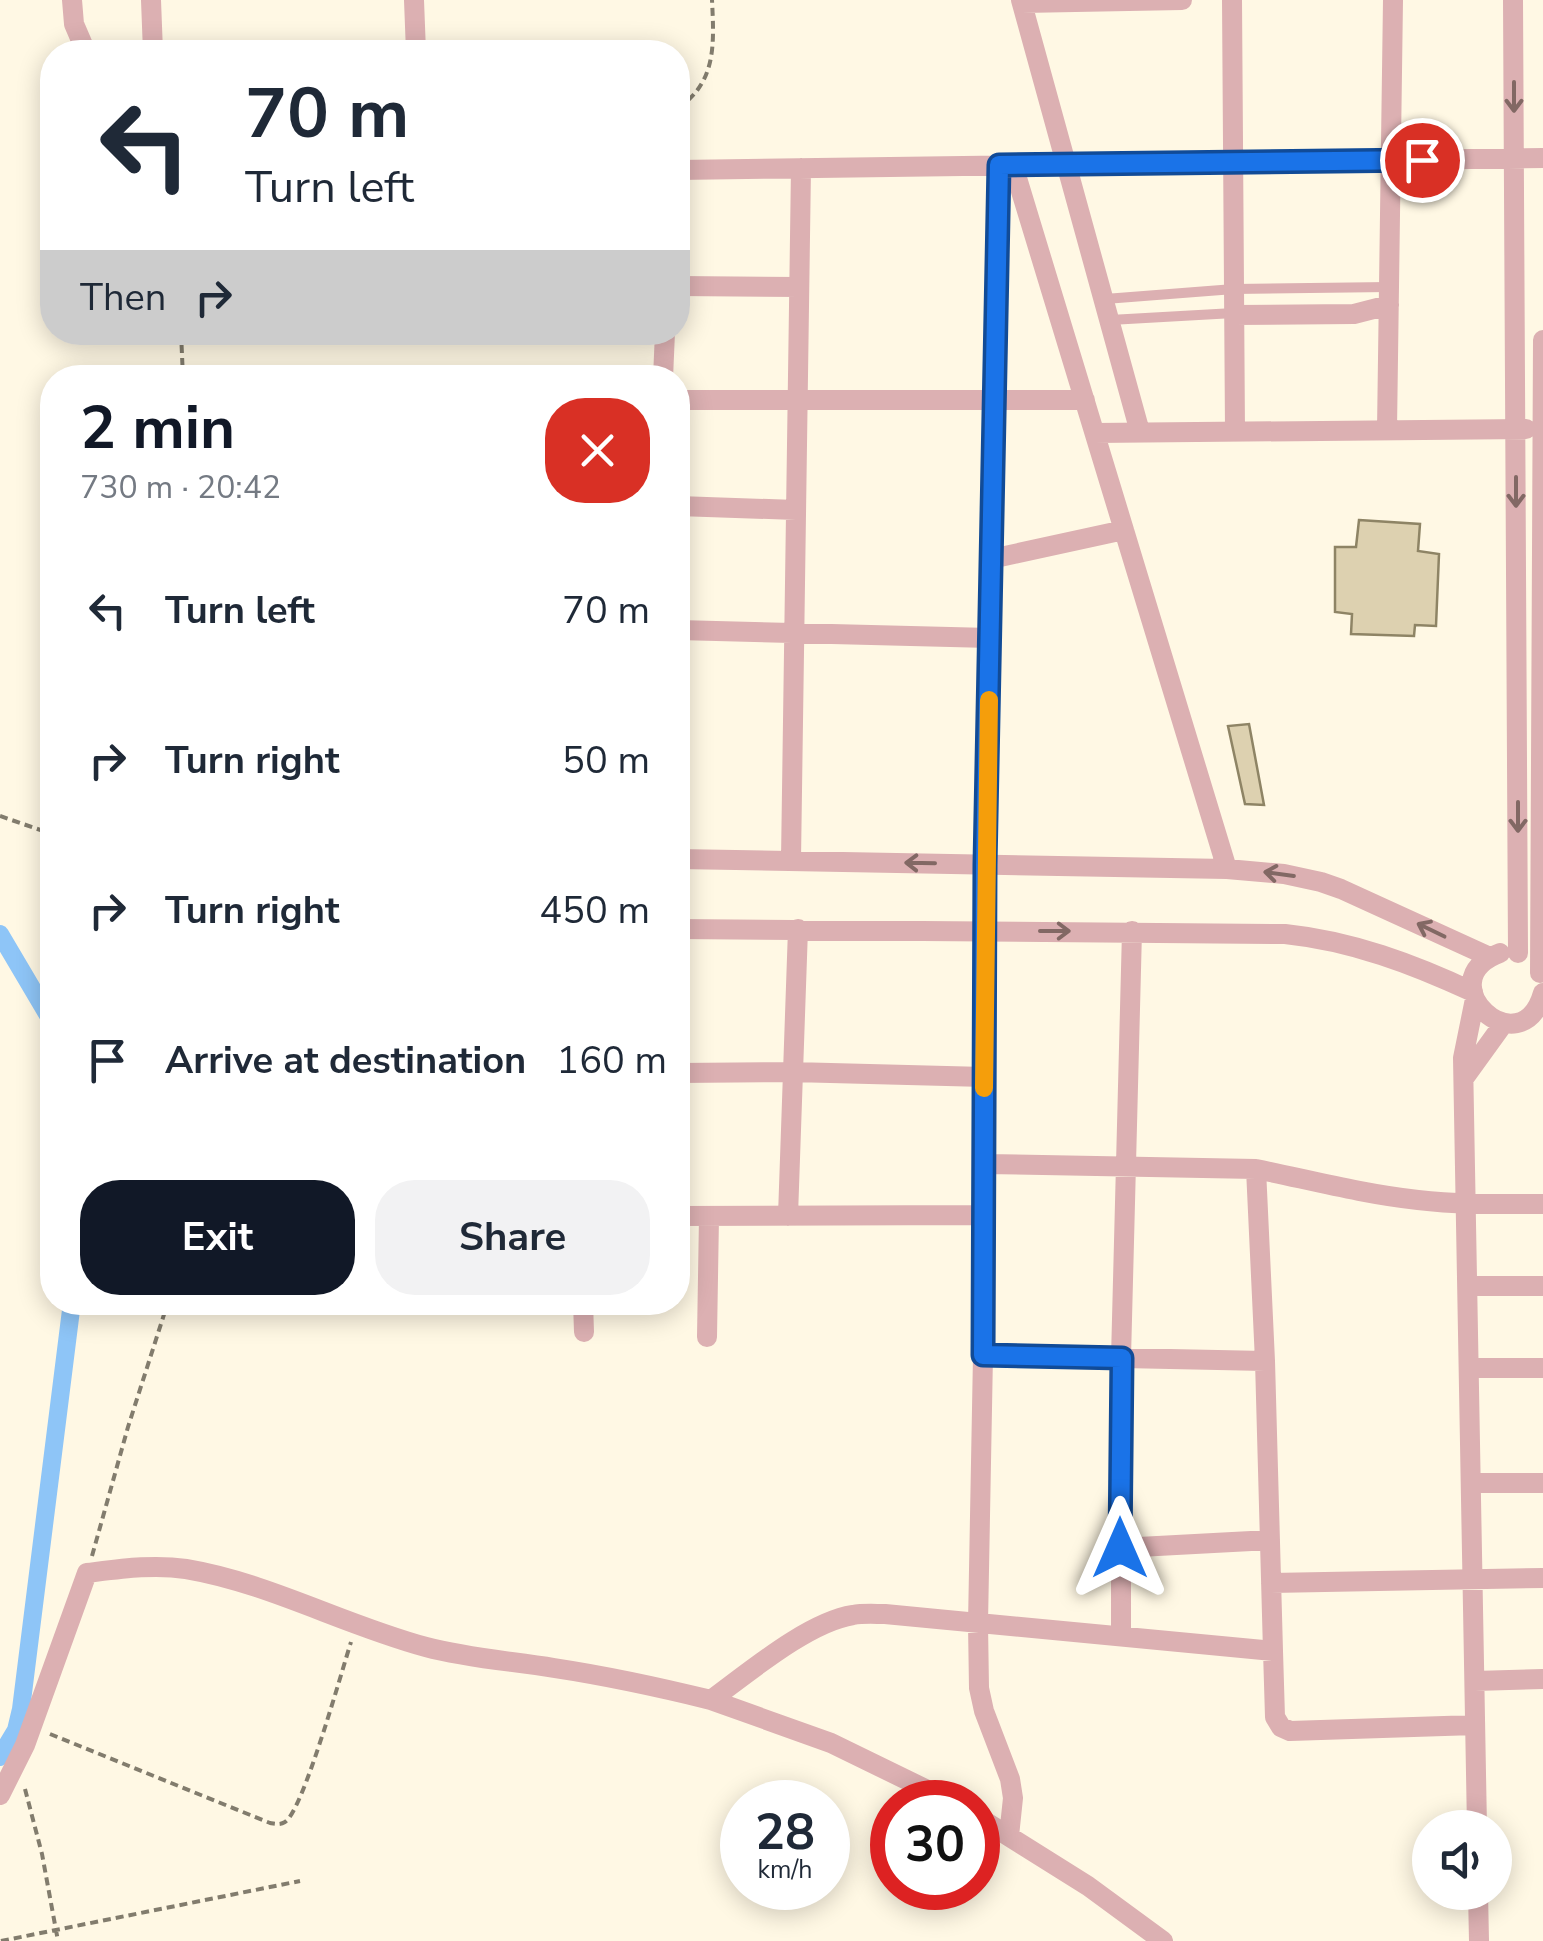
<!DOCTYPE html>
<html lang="en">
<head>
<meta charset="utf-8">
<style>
	:root { --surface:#fff; --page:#f2f2f3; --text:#1f2937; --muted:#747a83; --accent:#111827 }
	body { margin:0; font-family:"Nunito Sans",sans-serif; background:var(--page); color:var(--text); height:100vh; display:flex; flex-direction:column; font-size:38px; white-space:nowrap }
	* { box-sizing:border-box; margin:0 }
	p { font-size:32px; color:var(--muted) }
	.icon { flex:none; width:55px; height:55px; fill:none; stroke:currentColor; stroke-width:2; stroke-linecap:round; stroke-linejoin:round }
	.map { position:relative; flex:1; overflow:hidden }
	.panel { position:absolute; left:40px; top:365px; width:650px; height:950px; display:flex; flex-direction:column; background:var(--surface); border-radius:40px; box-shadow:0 5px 25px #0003 }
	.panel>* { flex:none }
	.hud { position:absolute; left:40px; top:40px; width:650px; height:305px; border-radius:40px; box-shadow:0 5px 25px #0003; background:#fff; color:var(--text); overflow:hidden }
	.controls { position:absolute; left:1412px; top:1810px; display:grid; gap:20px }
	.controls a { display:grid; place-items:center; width:100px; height:100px; border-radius:50%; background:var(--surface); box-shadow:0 5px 25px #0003; font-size:50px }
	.speed { position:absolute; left:720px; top:1780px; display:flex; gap:20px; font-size:50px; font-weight:700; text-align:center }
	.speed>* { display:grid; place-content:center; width:130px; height:130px; border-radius:50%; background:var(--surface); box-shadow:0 5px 25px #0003; line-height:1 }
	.speed small { font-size:25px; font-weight:400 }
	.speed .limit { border:15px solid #d22; background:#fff; color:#111 }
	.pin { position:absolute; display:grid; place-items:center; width:85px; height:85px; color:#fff; margin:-42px; border:5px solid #fff; border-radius:50%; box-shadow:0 2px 10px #0007 }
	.me { position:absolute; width:110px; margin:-55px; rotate:0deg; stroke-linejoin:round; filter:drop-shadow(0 0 8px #0008) }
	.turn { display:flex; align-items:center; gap:35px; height:210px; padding:0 40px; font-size:45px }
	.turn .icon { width:130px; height:130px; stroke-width:2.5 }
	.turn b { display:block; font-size:70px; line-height:85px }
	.then { display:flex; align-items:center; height:95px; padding:0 40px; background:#0003; gap:20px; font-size:38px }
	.round { display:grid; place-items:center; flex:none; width:105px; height:105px; border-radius:40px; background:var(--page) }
	.head { display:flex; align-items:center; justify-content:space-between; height:170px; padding:0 40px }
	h1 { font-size:60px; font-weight:700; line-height:75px; color:var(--accent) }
	.primary-button { display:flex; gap:20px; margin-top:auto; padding:20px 40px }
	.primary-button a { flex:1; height:115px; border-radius:40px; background:var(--accent); color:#fff; font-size:40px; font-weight:700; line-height:115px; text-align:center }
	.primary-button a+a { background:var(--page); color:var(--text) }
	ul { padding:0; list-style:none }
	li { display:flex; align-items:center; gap:30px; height:150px; padding:0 40px }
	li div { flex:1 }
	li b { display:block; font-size:38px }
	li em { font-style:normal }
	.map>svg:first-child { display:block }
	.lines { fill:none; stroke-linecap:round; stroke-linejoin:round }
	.canal { stroke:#8ec5f7; stroke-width:18 }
	.building { fill:#ddd1b0; stroke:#8e8465; stroke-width:2.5 }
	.path { stroke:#827c6d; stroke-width:4; stroke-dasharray:8 5; stroke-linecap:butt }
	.lane { stroke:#dcb0b2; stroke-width:10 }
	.street { stroke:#dcb0b2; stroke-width:20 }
	.oneway { stroke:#826864 }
	.route-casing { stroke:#114b97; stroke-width:25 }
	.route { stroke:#1a73e8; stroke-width:18 }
	.slow { stroke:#f59e0b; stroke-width:18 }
</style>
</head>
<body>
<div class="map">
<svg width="1543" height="1941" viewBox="0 0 1543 1941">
	<rect width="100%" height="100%" fill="#fff8e4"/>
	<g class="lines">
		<!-- canal -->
		<path class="canal" d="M0 934 52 1022
			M0 1757 16 1730 21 1709 72 1302"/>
	</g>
	<!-- building -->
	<path class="building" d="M1359 520 1420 524 1418 551 1439 554 1436 626 1415 625 1414 636 1351 634 1352 614 1335 612V547H1356Z
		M1249 724 1264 805 1245 804 1228 726Z"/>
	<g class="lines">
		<!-- path -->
		<path class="path" d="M678 108C717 82 714 43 712 0
			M181 332 183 378
			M0 816 52 834
			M92 1556 128 1427 168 1302
			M50 1734 270 1823C276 1824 280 1825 285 1822 303 1811 342 1670 351 1642
			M25 1789 42 1854 58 1941
			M1 1941 300 1881"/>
		<!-- lane -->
		<path class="lane" d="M1105 299 1234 289 1389 287
			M1110 320 1234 313"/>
		<!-- street -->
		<path class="street" d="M72 0 74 24 86 52
			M151 0 153 52
			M414 0 416 52
			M1021 0 1140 432
			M1232 0 1235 431
			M1513 0 1518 953
			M1022 3 1182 0
			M999 165 985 865 983 1355 978 1624 979 1688 984 1711 1010 1779 1013 1798 1009 1836
			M1013 165 1227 869
			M678 170 1543 158
			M678 286 799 287
			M1234 315 1354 314 1389 305
			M663 378 665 332
			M678 400H1085
			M1387 430 1393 0
			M1095 433 1526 429
			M678 506 796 510
			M991 559 1124 530
			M678 630 990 638
			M678 859 1227 869 1284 874 1321 882 1341 889 1490 957
			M791 860 801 168
			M678 929 1285 934C1352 941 1413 964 1473 992
			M1500 953C1425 981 1521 1070 1543 993
			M1540 973 1543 340
			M1475 999 1463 1058 1477 1828
			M678 1073 792 1072 985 1077
			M1465 1077 1504 1023
			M985 1164 1256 1169 1265 1361 1273 1651
			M1256 1169C1310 1180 1363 1194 1418 1200 1460 1205 1501 1204 1543 1204
			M678 1216 982 1215
			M788 1216 798 929
			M1468 1286H1543
			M583 1302 584 1332
			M707 1337 709 1217
			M983 1355 1265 1361
			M1469 1368H1543
			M1471 1483H1543
			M1120 1548 1270 1540
			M1271 1583 1543 1578
			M1121 1637V1358L1132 931
			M1475 1681 1543 1679
			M711 1700 831 1743 952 1802
			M0 1795 25 1745 87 1573C120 1569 153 1564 186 1569 269 1583 344 1625 426 1647 467 1658 511 1661 554 1668 607 1676 658 1687 711 1700 748 1673 808 1622 853 1615 863 1613 875 1614 885 1614L1273 1651 1275 1717 1281 1727 1290 1731 1475 1725
			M978 1817 1088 1886 1163 1941
			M1478 1892 1479 1941"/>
	</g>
	<!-- one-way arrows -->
	<defs><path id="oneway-shaft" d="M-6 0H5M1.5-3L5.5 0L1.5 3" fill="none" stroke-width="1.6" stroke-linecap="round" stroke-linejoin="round" transform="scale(2.5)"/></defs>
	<g class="oneway">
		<use href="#oneway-shaft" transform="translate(1514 97) rotate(90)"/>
		<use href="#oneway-shaft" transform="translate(1516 492) rotate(90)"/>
		<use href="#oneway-shaft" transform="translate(1518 817) rotate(90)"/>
		<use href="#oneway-shaft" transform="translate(920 863) rotate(-179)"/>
		<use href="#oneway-shaft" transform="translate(1279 874) rotate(-172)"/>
		<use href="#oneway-shaft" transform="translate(1431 930) rotate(-154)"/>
		<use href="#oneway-shaft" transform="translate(1055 931)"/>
	</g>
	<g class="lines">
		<defs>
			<path id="route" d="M1120 1548 1122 1358 983 1355 985 865 999 165 1422 160"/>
		</defs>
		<!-- route casing -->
		<use href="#route" class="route-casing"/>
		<!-- route -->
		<use href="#route" class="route"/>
		<!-- slow -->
		<path class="slow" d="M984 1088 989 700"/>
	</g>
</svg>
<div class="controls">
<a><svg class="icon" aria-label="sound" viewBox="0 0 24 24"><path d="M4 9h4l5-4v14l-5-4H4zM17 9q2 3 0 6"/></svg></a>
</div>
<div class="speed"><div>28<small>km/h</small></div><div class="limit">30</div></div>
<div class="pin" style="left:1422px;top:160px;background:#d93025"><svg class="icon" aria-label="arrive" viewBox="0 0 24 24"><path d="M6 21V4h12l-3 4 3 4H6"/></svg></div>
<svg class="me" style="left:1120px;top:1548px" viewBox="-20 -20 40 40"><path d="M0-17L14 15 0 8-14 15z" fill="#1a73e8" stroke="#fff" stroke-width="4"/></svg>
<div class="hud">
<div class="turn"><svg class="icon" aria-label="left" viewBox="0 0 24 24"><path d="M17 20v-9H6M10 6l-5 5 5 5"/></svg><div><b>70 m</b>Turn left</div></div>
<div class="then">Then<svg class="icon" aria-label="right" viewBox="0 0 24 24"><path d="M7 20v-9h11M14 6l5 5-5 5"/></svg></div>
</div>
<section class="panel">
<div class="head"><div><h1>2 min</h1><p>730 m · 20:42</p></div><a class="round" style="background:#d93025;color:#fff"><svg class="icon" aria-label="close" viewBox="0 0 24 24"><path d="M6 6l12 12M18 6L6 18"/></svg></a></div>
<ul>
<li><svg class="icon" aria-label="left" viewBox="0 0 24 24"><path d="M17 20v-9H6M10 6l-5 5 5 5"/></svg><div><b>Turn left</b></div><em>70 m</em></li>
<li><svg class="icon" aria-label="right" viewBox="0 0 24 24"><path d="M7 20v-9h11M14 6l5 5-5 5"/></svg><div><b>Turn right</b></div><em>50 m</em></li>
<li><svg class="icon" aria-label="right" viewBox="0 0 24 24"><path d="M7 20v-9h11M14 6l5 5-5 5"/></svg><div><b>Turn right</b></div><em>450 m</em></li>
<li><svg class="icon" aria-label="arrive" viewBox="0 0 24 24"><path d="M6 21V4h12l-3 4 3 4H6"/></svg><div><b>Arrive at destination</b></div><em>160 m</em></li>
</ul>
<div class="primary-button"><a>Exit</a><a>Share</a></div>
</section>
</div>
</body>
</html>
